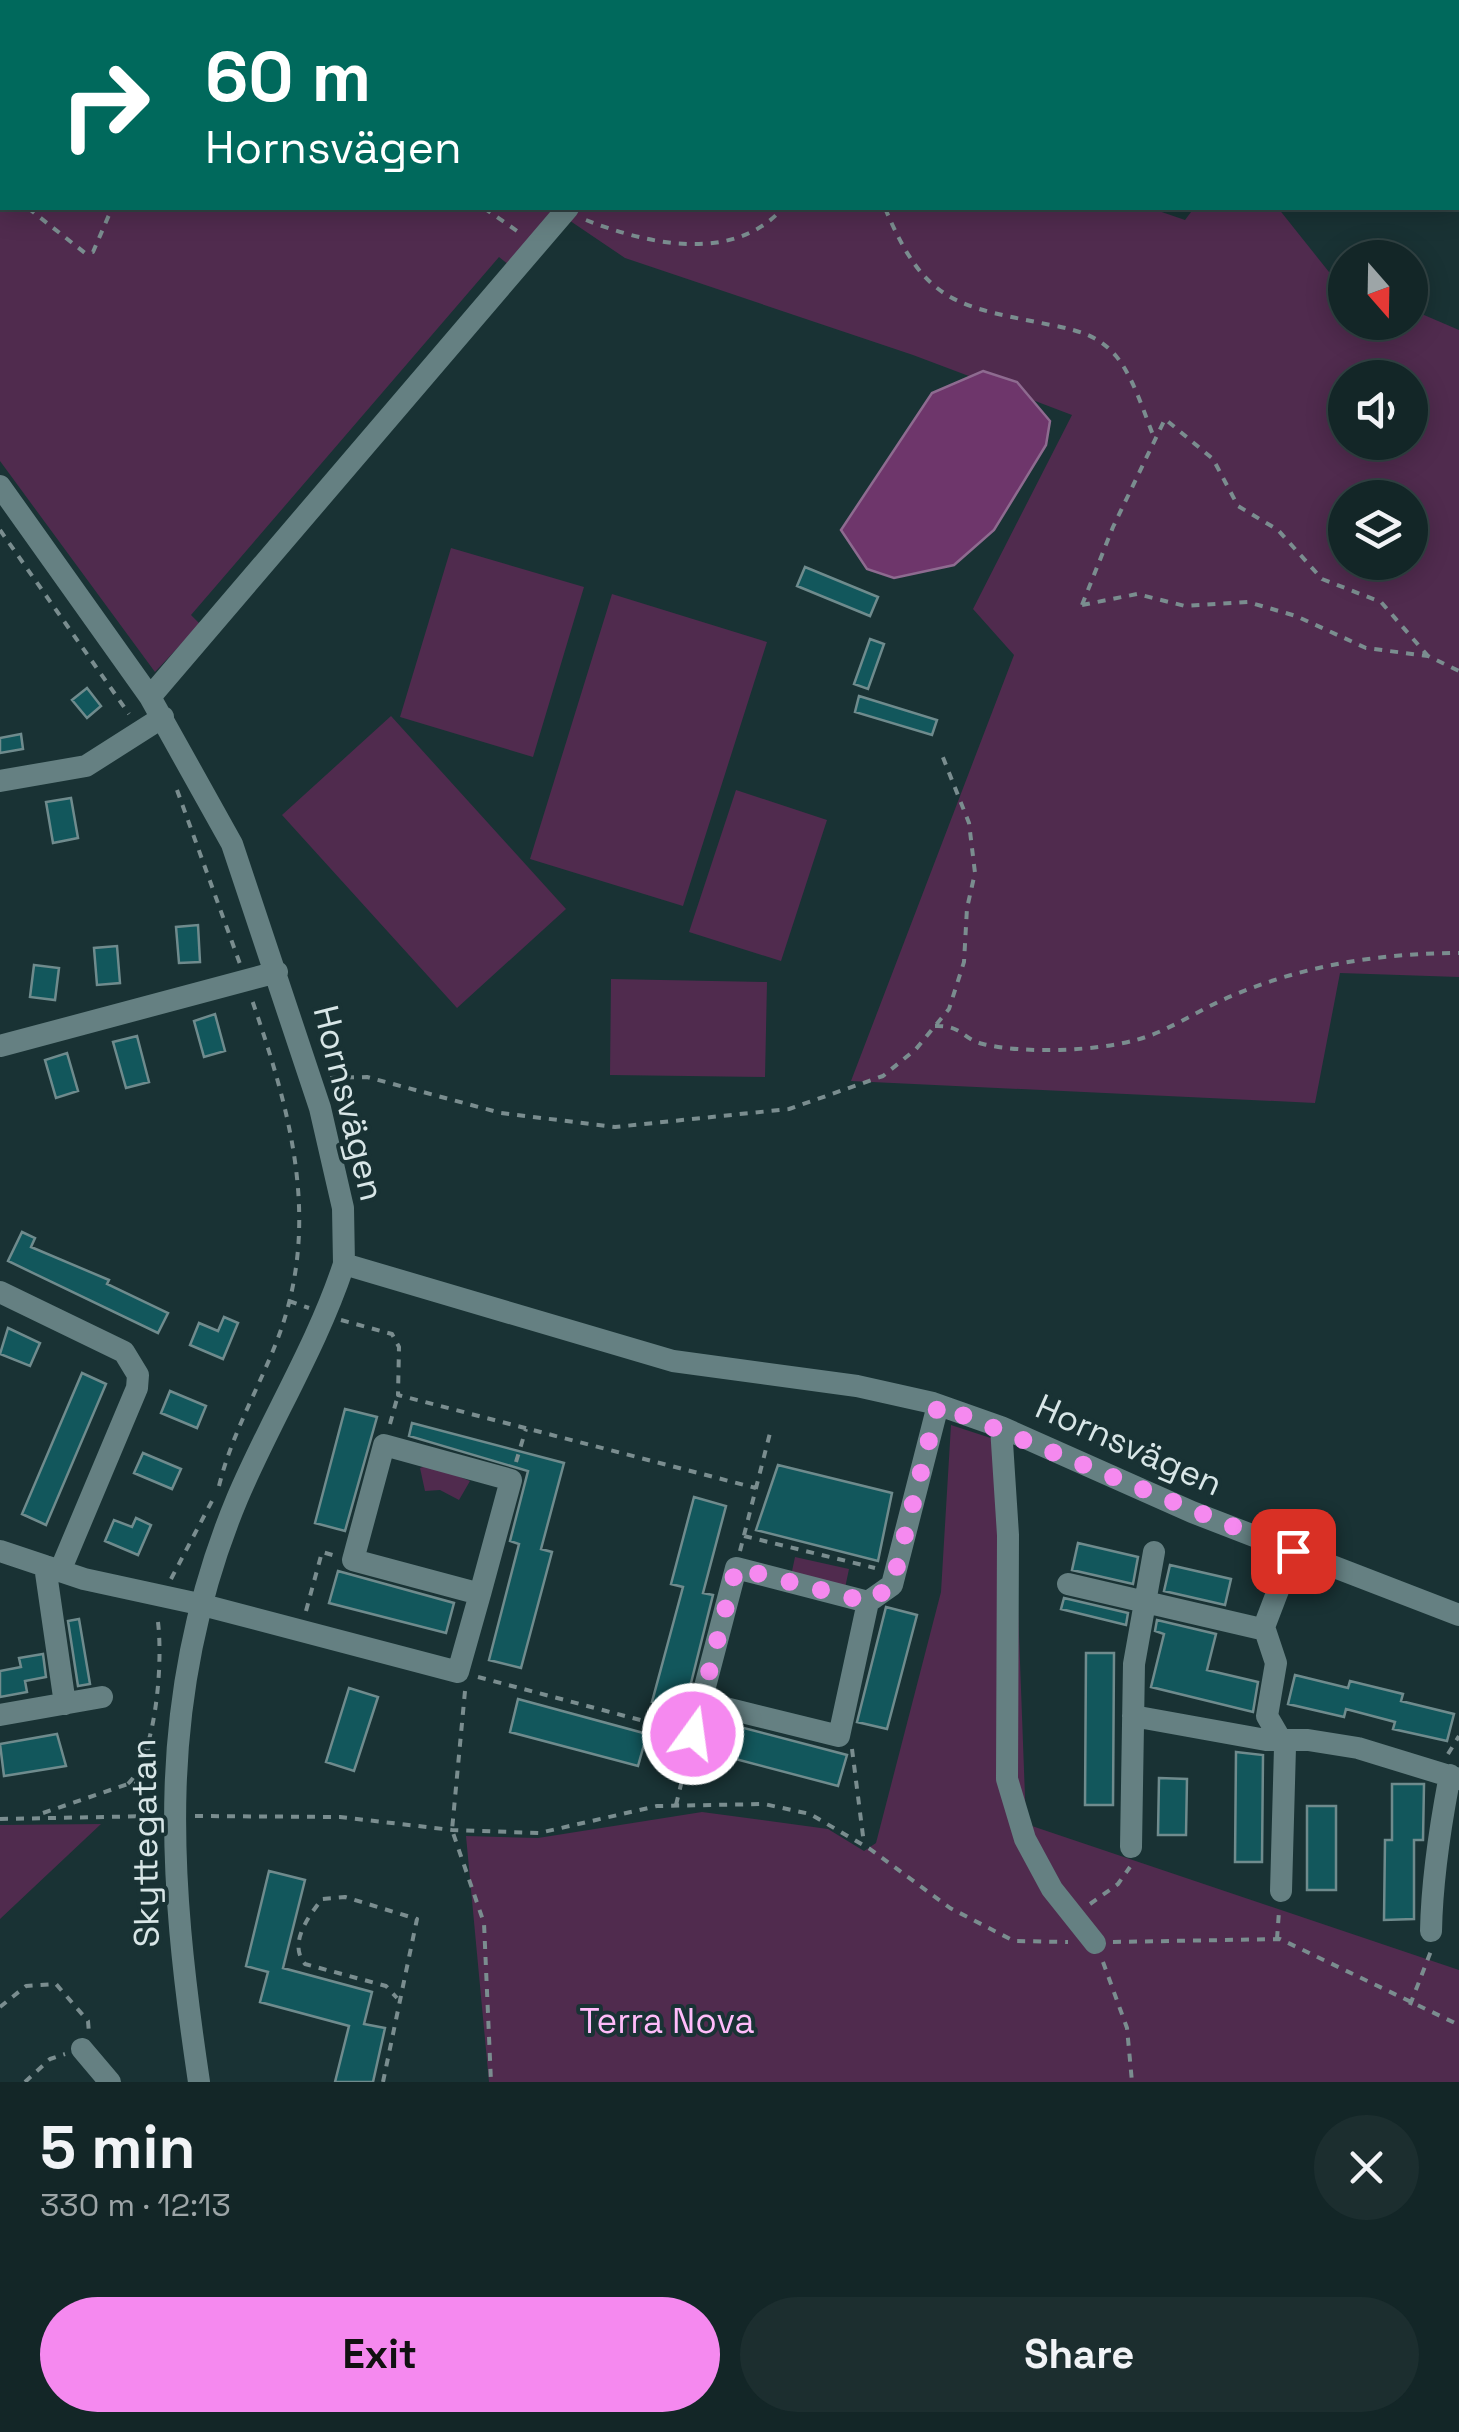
<!DOCTYPE html>
<html lang="en">
<head>
<meta charset="utf-8">
<style>
	:root { --surface:#132627; --page:#1c2e2f; --text:#f1f3f6; --muted:#9da5a7; --line:#324344; --accent:#f589ef }
	body { margin:0; font-family:"Space Grotesk",sans-serif; background:var(--page); color:var(--text); height:100vh; display:flex; flex-direction:column; font-size:38px; white-space:nowrap }
	* { box-sizing:border-box; margin:0 }
	p { font-size:32px; color:var(--muted) }
	.icon { flex:none; width:55px; height:55px; fill:none; stroke:currentColor; stroke-width:2; stroke-linecap:round; stroke-linejoin:round }
	.map { position:relative; height:2082px; overflow:hidden }
	.drawer { display:flex; flex-direction:column; background:var(--surface); flex:1 }
	.drawer>* { flex:none }
	.top-card { position:absolute; left:0px; top:0px; width:1460px; height:210px; box-shadow:0 5px 25px #0003,0 0 0 2px var(--line); background:#00695c; color:#fff; overflow:hidden }
	.needle { width:65px; rotate:160deg }
	.fabs { position:absolute; left:1328px; top:240px; display:grid; gap:20px }
	.fabs a { display:grid; place-items:center; width:100px; height:100px; border-radius:50%; background:var(--surface); box-shadow:0 5px 25px #0003,0 0 0 2px var(--line); font-size:50px }
	.pin { position:absolute; display:grid; place-items:center; width:85px; height:85px; color:#fff; margin:-42px; border-radius:20px; box-shadow:0 5px 15px #0006 }
	.me { position:absolute; width:110px; margin:-55px; rotate:14deg; stroke-linejoin:round; filter:drop-shadow(0 0 8px #0008) }
	.turn { display:flex; align-items:center; gap:35px; height:210px; padding:0 40px; font-size:45px }
	.turn .icon { width:130px; height:130px; stroke-width:2.5 }
	.turn b { display:block; font-size:70px; line-height:85px }
	.round { display:grid; place-items:center; flex:none; width:105px; height:105px; border-radius:52px; background:var(--page) }
	.overview { display:flex; align-items:center; justify-content:space-between; height:170px; padding:0 40px }
	h1 { font-size:60px; font-weight:600; line-height:75px }
	.button { display:flex; gap:20px; margin-top:auto; padding:20px 40px }
	.button a { flex:1; height:115px; border-radius:60px; background:var(--accent); color:#111; font-size:40px; font-weight:600; line-height:115px; text-align:center }
	.button a+a { background:var(--page); color:var(--text) }
	.map>svg:first-child { display:block }
	.green { fill:#502b4e; fill-rule:evenodd }
	.water { fill:#6e366b; stroke:#8e6b90; stroke-width:2.5 }
	.building { fill:#12575c; stroke:#6f8b8d; stroke-width:2.5 }
	.lines { fill:none; stroke-linecap:round; stroke-linejoin:round }
	.path { stroke:#7a8d8f; stroke-width:4; stroke-dasharray:8 8; stroke-linecap:butt }
	.minor { stroke:#658082; stroke-width:22 }
	.route { stroke:#f589ef; stroke-width:18; stroke-dasharray:0 32.4 }
	.labels { text-anchor:middle; dominant-baseline:central; stroke-width:8; stroke-linejoin:round; paint-order:stroke }
	.street-label { font-size:35px; fill:#d8e6e7; stroke:#193234 }
	.park-label { font-size:35px; fill:#ffbcfa; stroke:#193234 }
</style>
</head>
<body>
<div class="map">
<svg width="1459" height="2082" viewBox="0 0 1459 2082">
	<rect width="100%" height="100%" fill="#193234"/>
	<!-- green -->
	<path class="green" d="M0 0 640 2H2V208H1150L1185 220 1194 208H1278L1329 272 1345 279V322H1410V309L1459 330V977L1340 973 1315 1103 851 1081 1014 655 973 609 1072 415 913 355 625 258 554 210 509 265 499 257 191 615 200 624 155 672 0 461ZM1345 378H1410V442H1345ZM1345 498H1410V562H1345Z
		M451 548 584 587 533 757 400 717Z
		M612 594 767 642 683 906 530 859Z
		M391 716 566 909 457 1008 282 815Z
		M736 790 827 820 781 961 689 932Z
		M611 979 767 982 765 1077 610 1075Z
		M951 1425 1012 1445 1026 1824 1459 1970V2082H489L466 1836 538 1838 702 1812 828 1829 864 1851 876 1843 941 1592Z
		M430 1465 470 1481 459 1500 440 1490 425 1491 420 1468Z
		M795 1557 849 1569 845 1588 791 1576Z
		M101 1824 0 1919V1825Z"/>
	<!-- water -->
	<path class="water" d="M983 371 1017 382 1050 421 1046 445 994 530 954 565 894 578 867 569 841 530 932 393Z"/>
	<!-- building -->
	<path class="building" d="M805 567 878 597 870 616 797 586Z
		M870 639 884 644 868 689 854 684Z
		M87 688 101 706 87 718 72 700Z
		M859 696 937 720 932 735 855 712Z
		M21 734 23 749 0 753V738Z
		M71 798 78 838 53 843 46 802Z
		M198 925 200 962 179 963 176 927Z
		M117 946 120 983 97 985 94 948Z
		M34 965 59 968 55 1000 30 997Z
		M215 1014 225 1051 204 1057 194 1021Z
		M137 1036 149 1082 126 1088 113 1042Z
		M67 1053 78 1091 56 1098 45 1060Z
		M22 1232 35 1238 31 1247 109 1280 107 1284 168 1313 158 1333 8 1261Z
		M224 1317 238 1323 223 1359 190 1345 199 1323 218 1331Z
		M8 1328 40 1343 30 1366 0 1354Z
		M82 1373 106 1384 46 1525 22 1514Z
		M170 1391 206 1406 197 1428 161 1413Z
		M345 1409 377 1417 345 1531 315 1523Z
		M412 1423 564 1463 541 1549 552 1552 521 1668 489 1660 519 1544 510 1541 528 1471 409 1436Z
		M143 1453 181 1469 172 1489 134 1473Z
		M778 1465 892 1493 878 1561 756 1530Z
		M694 1497 726 1506 703 1593 713 1595 684 1711 652 1702 683 1587 671 1584Z
		M136 1518 151 1525 138 1555 105 1541 114 1520 132 1527Z
		M1078 1543 1138 1557 1133 1584 1072 1570Z
		M1170 1565 1231 1579 1225 1605 1164 1591Z
		M338 1571 454 1603 446 1633 329 1603Z
		M1064 1598 1128 1613 1126 1625 1061 1609Z
		M886 1607 917 1615 887 1729 857 1722Z
		M79 1619 90 1684 78 1686 68 1621Z
		M1157 1620 1216 1634 1207 1670 1258 1682 1253 1712 1151 1687 1164 1634 1155 1631Z
		M1086 1653H1114L1113 1805H1085Z
		M43 1654 46 1677 25 1681 27 1692 0 1697V1671L21 1667 19 1658Z
		M1295 1675 1348 1688 1350 1681 1403 1694 1401 1701 1454 1714 1447 1741 1393 1729 1395 1722 1346 1709 1344 1717 1288 1704Z
		M349 1688 378 1697 354 1771 326 1762Z
		M518 1699 647 1734 638 1766 510 1732Z
		M717 1721 847 1755 838 1786 709 1752Z
		M57 1734 66 1766 4 1776 0 1744Z
		M1236 1752 1263 1755 1262 1862H1235Z
		M1159 1778 1187 1779 1186 1835H1158Z
		M1392 1784H1424L1423 1840H1414V1919L1384 1920 1385 1840H1392Z
		M1307 1806H1336V1890H1307Z
		M269 1871 305 1880 283 1968 372 1992 364 2024 385 2028 373 2082H335L349 2026 260 2002 268 1972 246 1966Z"/>
	<g class="lines">
		<!-- path -->
		<path class="path" d="M180 2V0
			M377 2 378 0
			M0 60 2 61
			M28 208 85 253 93 252 112 208
			M484 208 520 233
			M885 208C926 306 958 306 1056 326 1080 331 1099 336 1116 356 1134 378 1144 413 1155 440
			M586 220C647 244 733 264 783 208
			M0 530 129 714
			M1082 605 1113 527 1165 419 1213 459 1238 506 1278 530 1322 579 1381 602 1428 656
			M1082 605 1137 594 1185 606 1248 602 1296 616 1366 648 1428 656 1459 671
			M177 790 240 964
			M935 1026C963 1025 962 1039 983 1044 1024 1054 1096 1051 1136 1040 1170 1031 1201 1008 1234 995 1305 965 1382 953 1459 953
			M330 1078 367 1077 501 1113 615 1127 789 1109 883 1076 916 1049 949 1009 964 962 967 908 975 873 969 823 942 755
			M289 1301 309 1308
			M341 1320 392 1334 399 1347 398 1395 756 1488
			M390 1424 398 1395
			M516 1462 526 1429
			M219 1486C232 1433 259 1388 278 1338 322 1221 290 1110 251 997
			M744 1536 875 1568
			M740 1551 771 1429
			M171 1579 213 1499
			M306 1611 322 1552 336 1556
			M478 1677 693 1734
			M465 1691 452 1830 484 1923 491 2082
			M148 1749 155 1778
			M852 1749 864 1844
			M1448 1754 1459 1736
			M128 1784C157 1754 164 1656 157 1615
			M676 1805 696 1722
			M43 1813 128 1784 156 1783
			M195 1816 340 1817 452 1830 539 1833 657 1806 764 1804 810 1814 870 1849 950 1908 1014 1941 1068 1942
			M0 1819 155 1816
			M1090 1904 1118 1884 1130 1867
			M1277 1939 1279 1911
			M1113 1942 1280 1939 1459 2025
			M1103 1962 1127 2028 1132 2082
			M1410 2005 1431 1951
			M0 2007 26 1986 56 1984 88 2021 89 2033
			M25 2082 50 2059 65 2054
			M383 2082 417 1919 345 1897 322 1899C308 1917 288 1944 305 1964L386 1986 397 1998"/>
		<!-- minor -->
		<path class="minor" d="M637 0 638 2
			M0 486 150 697 232 844 320 1108 343 1208 344 1264 673 1361 857 1386 933 1403 1001 1427 1192 1512 1459 1615
			M150 697 568 208
			M0 781 86 766 163 717
			M0 1046 277 972
			M0 1292 124 1352 138 1375 137 1388 60 1571
			M1001 1427 1008 1535 1007 1779 1025 1839 1052 1889 1095 1943
			M384 1445 511 1480 480 1594 353 1560Z
			M0 1551 84 1579 199 1604 458 1672 480 1594
			M45 1566 65 1704
			M1068 1584 1257 1628 1264 1627 1293 1551
			M868 1602 839 1736 701 1702 736 1568 868 1602 892 1585 938 1405
			M1264 1627 1276 1663 1267 1716 1285 1747 1281 1891
			M0 1715 102 1697
			M1133 1716 1266 1740H1308L1358 1748 1459 1779
			M1131 1847 1134 1664 1154 1552
			M1431 1931C1432 1878 1440 1827 1450 1775
			M82 2049 110 2082
			M199 2082C168 1875 155 1696 237 1499 271 1419 317 1346 344 1264"/>
	</g>
	<g class="lines">
		<!-- route -->
		<path class="route" d="M693 1734 736 1568 868 1602 892 1586 938 1405 1293 1551"/>
	</g>
	<g class="labels">
		<!-- street labels -->
		<g class="street-label">
			<text transform="translate(349 1103) rotate(76)">Hornsvägen</text>
			<text transform="translate(1129 1445) rotate(24)">Hornsvägen</text>
			<text transform="translate(145 1843) rotate(-91)">Skyttegatan</text>
		</g>
		<!-- park labels -->
		<g class="park-label">
			<text x="667" y="2021">Terra Nova</text>
		</g>
	</g>
</svg>
<div class="fabs">
<a><svg class="needle" viewBox="-14 -14 28 28"><path d="M0-13l5 13h-10z" fill="#e53935"/><path d="M0 13l5-13h-10z" fill="#9da5a7"/></svg></a>
<a><svg class="icon" aria-label="sound" viewBox="0 0 24 24"><path d="M4 9h4l5-4v14l-5-4H4zM17 9q2 3 0 6"/></svg></a>
<a><svg class="icon" aria-label="layers" viewBox="0 0 24 24"><path d="M12 4l9 5-9 5-9-5zM3 14l9 5 9-5"/></svg></a>
</div>
<div class="pin" style="left:1293px;top:1551px;background:#d93025"><svg class="icon" aria-label="arrive" viewBox="0 0 24 24"><path d="M6 21V4h12l-3 4 3 4H6"/></svg></div>
<svg class="me" style="left:693px;top:1734px" viewBox="-20 -20 40 40"><circle r="17" fill="#f589ef" stroke="#fff" stroke-width="3"/><path d="M0-11L8 9 0 5-8 9z" fill="#fff"/></svg>
<div class="top-card">
<div class="turn"><svg class="icon" aria-label="right" viewBox="0 0 24 24"><path d="M7 20v-9h11M14 6l5 5-5 5"/></svg><div><b>60 m</b>Hornsvägen</div></div>
</div>
</div>
<section class="drawer">
<div class="overview"><div><h1>5 min</h1><p>330 m · 12:13</p></div><a class="round"><svg class="icon" aria-label="close" viewBox="0 0 24 24"><path d="M6 6l12 12M18 6L6 18"/></svg></a></div>
<div class="button"><a>Exit</a><a>Share</a></div>
</section>
</body>
</html>
